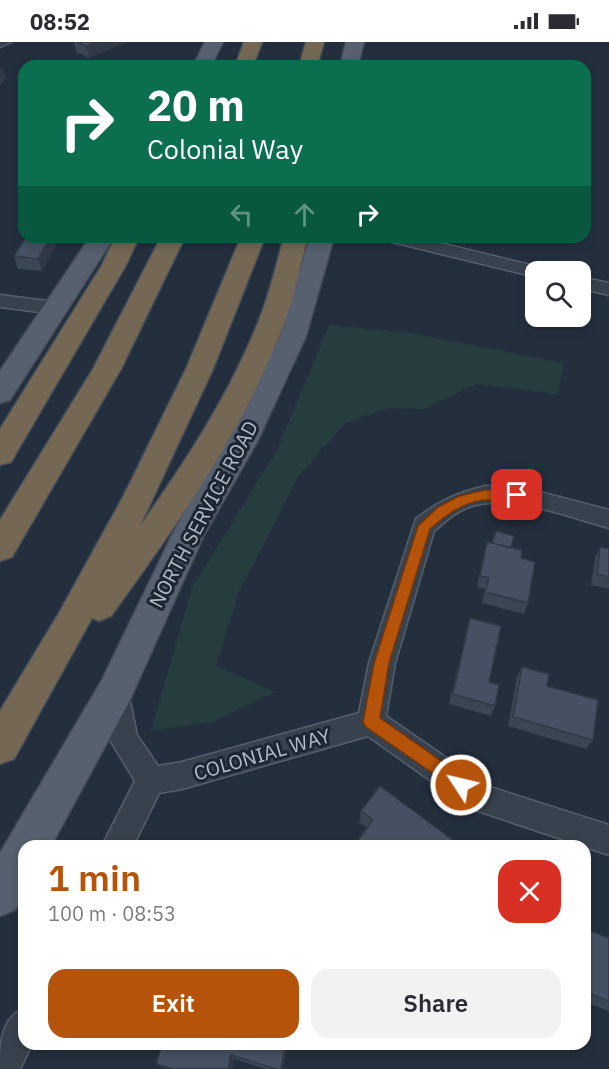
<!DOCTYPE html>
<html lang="en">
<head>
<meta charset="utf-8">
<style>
	:root { --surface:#fff; --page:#f2f2f3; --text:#2b2b33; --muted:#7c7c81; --accent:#b45309 }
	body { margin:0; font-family:"IBM Plex Sans",sans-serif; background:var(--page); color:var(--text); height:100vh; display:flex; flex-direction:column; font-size:22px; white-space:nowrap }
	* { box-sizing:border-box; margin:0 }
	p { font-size:20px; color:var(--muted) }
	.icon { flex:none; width:33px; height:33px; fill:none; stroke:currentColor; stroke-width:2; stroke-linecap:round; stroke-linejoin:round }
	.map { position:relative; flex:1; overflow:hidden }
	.drawer { position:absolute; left:18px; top:798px; width:573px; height:210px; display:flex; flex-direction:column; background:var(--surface); border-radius:18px; box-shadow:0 3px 9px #0003 }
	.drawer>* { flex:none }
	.banner { position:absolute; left:18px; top:18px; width:573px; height:183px; border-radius:18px; box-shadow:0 3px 9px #0003; background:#0b6e4f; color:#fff; overflow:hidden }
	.tools { position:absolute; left:525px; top:219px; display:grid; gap:12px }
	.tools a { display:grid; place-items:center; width:66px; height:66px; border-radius:12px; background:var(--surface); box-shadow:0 3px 9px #0003; font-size:30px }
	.pin { position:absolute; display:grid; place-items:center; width:51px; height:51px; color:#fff; margin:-26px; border-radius:12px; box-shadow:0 3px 9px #0006 }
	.me { position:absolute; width:66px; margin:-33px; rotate:305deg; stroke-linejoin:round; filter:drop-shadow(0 0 4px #0008) }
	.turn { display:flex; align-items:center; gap:21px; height:126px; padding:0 30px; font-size:27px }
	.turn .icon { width:78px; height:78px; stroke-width:2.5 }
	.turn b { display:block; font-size:42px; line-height:51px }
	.lanes { display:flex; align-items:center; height:57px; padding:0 30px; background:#0003; justify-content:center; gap:30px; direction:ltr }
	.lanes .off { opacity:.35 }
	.round { display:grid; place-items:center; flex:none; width:63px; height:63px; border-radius:18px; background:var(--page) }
	.overview { display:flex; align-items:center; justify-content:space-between; height:102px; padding:0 30px }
	h1 { font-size:36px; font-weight:600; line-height:45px; color:var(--accent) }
	.cta { display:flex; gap:12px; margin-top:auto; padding:12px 30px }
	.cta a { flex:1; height:69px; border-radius:18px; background:var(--accent); color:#fff; font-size:24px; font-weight:600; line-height:69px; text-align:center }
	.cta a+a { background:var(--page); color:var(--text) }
	.status { display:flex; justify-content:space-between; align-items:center; height:42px; padding:0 30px; background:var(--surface); direction:ltr }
	.status svg { height:16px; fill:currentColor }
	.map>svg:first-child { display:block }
	.green { fill:#263c3f }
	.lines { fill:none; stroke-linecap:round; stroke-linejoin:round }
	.minor-casing { stroke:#565f6c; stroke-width:3 }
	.primary-casing { stroke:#414a57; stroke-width:3 }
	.motorway-casing { stroke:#434c59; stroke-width:3 }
	.minor { fill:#38414e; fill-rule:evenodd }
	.primary { fill:#56606e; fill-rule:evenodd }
	.motorway { fill:#746855; fill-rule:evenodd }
	.wall { fill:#3b4654 }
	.shaded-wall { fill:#303945 }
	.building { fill:#455162; stroke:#303945; stroke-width:1.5 }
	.route { fill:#b45309; stroke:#753606; stroke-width:1.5 }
	.labels { text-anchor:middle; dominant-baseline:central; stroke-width:6; stroke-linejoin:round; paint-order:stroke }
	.street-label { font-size:20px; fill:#b4bcc9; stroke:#1d2633 }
</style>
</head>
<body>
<div class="status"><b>08:52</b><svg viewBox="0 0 49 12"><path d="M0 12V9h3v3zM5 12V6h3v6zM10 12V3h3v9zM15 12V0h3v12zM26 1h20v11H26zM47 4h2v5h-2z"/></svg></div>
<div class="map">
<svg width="609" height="1027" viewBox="0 0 609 1027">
	<rect width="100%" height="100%" fill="#242f3e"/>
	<!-- green -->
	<path class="green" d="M329 283 411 291 563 321 558 352 476 342 424 367 387 366 344 382 298 435 239 550 216 624 275 650 215 679 151 689 192 546 278 406Z"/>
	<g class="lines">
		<defs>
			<path id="minor" d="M0 0H11L0 5Z
				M385 195H415L543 226 546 230H536V235L388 199Z
				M580 235 609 241V253L580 246Z
				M0 253 55 260 62 262 64 266 62 270 55 272 0 265Z
				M485 444H517L609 468V486C568 475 510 451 469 465 455 470 445 480 434 489L395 621 386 674 487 744 609 783V813L469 766 368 694 182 747 159 751 133 804H102L135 739 110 698 102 650 105 641 115 638 125 641 128 650 137 693 158 724 182 720 359 671 369 621 416 477C438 459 457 451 485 444Z
				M24 966V1002H32L20 1027H0C0 1003 0 977 24 966Z"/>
			<path id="primary" d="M205 0H223L211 24H193Z
				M346 0H364L358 24H340Z
				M90 195H114L10 358 0 361V329Z
				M310 195H334L306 294 257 400 204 493 128 662 51 804H24V852L15 868 0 874V811L102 638 178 481 228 397 280 294Z"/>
			<path id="motorway" d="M244 0H262L253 24H235Z
				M306 0H324L317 24H299Z
				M115 195H139L126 223 11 420 0 423V387L102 223Z
				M161 195H185L121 327 12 515 0 519V478L93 327Z
				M241 195H265L213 327 140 484C186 419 230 352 259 278 270 251 276 223 284 195H308C300 223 295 252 285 279 245 386 178 482 111 574L99 579 92 576 14 717 0 722V669L59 571 123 455 186 327Z"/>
		</defs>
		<!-- minor casing -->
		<use href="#minor" class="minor-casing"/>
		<!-- primary casing -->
		<use href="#primary" class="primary-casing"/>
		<!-- motorway casing -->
		<use href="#motorway" class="motorway-casing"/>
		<!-- minor -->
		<use href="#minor" class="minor"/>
		<!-- primary -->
		<use href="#primary" class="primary"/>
		<!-- motorway -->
		<use href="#motorway" class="motorway"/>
	</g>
	<!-- wall -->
	<path class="wall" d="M74 0H127L89 16 76 10Z
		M56 204 42 229 18 227 14 214Z
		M487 500 511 506 521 516 528 561 524 572 482 561 485 547 477 545 484 512Z
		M600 505 609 507V547L591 543 595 516Z
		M470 576 495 664 491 674 449 662Z
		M522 625 547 644 593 698 586 707 508 684 517 635Z
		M361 769 461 804H357L358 798 367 786 359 780Z
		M585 887 609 896V969L585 960Z
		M288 1002 282 1027H266L234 1017 232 1027H168L162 1025 156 1022Z"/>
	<!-- shaded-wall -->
	<path class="shaded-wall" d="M97 0H127L89 16 86 4Z
		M2 24 6 36 0 44V28Z
		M51 195H54L56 204 42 229 38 217Z
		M286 1002H288L282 1027H281Z
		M231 1013 234 1017 232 1027H228Z"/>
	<!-- building -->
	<path class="building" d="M78 0H97L86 4Z
		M26 195H51L38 217 14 214Z
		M496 489 514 494 511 506 492 501Z
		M487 500 522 508 521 516 535 520 528 561 485 550 489 536 480 534Z
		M600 505 609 507V535L597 532Z
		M470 576 501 584 489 640 499 643 495 664 453 652Z
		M522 625 549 632 547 644 598 658 593 698 513 675Z
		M380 744 461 804H365L358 798 373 778 361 769Z
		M585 887 609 896V959L585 950Z
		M162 1002H286L281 1027H276L231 1013 228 1027H173L156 1022Z"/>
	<!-- route -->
	<path class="route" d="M485 448H517L524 453C517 463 495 457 483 458 462 461 446 473 430 487L389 621 380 676 467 737 469 743 467 749 461 751 366 685 363 680 374 621 418 484 438 465 459 454Z"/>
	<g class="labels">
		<!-- street labels -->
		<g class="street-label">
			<text transform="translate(203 472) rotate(-62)">NORTH SERVICE ROAD</text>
			<text transform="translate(262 712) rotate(-16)">COLONIAL WAY</text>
		</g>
	</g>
</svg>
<div class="tools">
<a><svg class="icon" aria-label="search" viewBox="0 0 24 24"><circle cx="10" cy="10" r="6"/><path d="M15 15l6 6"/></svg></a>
</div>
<div class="pin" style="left:517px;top:453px;background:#d93025"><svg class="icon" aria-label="arrive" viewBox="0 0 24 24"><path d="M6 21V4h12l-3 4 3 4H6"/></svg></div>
<svg class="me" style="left:461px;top:743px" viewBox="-20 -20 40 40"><circle r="17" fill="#b45309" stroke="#fff" stroke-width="3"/><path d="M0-11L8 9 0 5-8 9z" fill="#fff"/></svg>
<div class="banner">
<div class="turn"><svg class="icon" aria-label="right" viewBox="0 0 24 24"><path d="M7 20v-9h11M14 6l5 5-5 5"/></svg><div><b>20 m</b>Colonial Way</div></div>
<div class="lanes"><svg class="icon off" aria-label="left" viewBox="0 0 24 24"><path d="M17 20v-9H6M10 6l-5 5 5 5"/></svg><svg class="icon off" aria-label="ahead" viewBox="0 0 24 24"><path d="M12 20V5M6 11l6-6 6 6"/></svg><svg class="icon" aria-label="right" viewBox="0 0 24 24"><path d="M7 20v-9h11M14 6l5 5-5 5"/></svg></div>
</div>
<section class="drawer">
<div class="overview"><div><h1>1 min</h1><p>100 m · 08:53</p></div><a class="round" style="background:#d93025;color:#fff"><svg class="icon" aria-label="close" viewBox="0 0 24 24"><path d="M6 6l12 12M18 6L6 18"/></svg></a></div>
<div class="cta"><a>Exit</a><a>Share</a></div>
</section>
</div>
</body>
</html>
